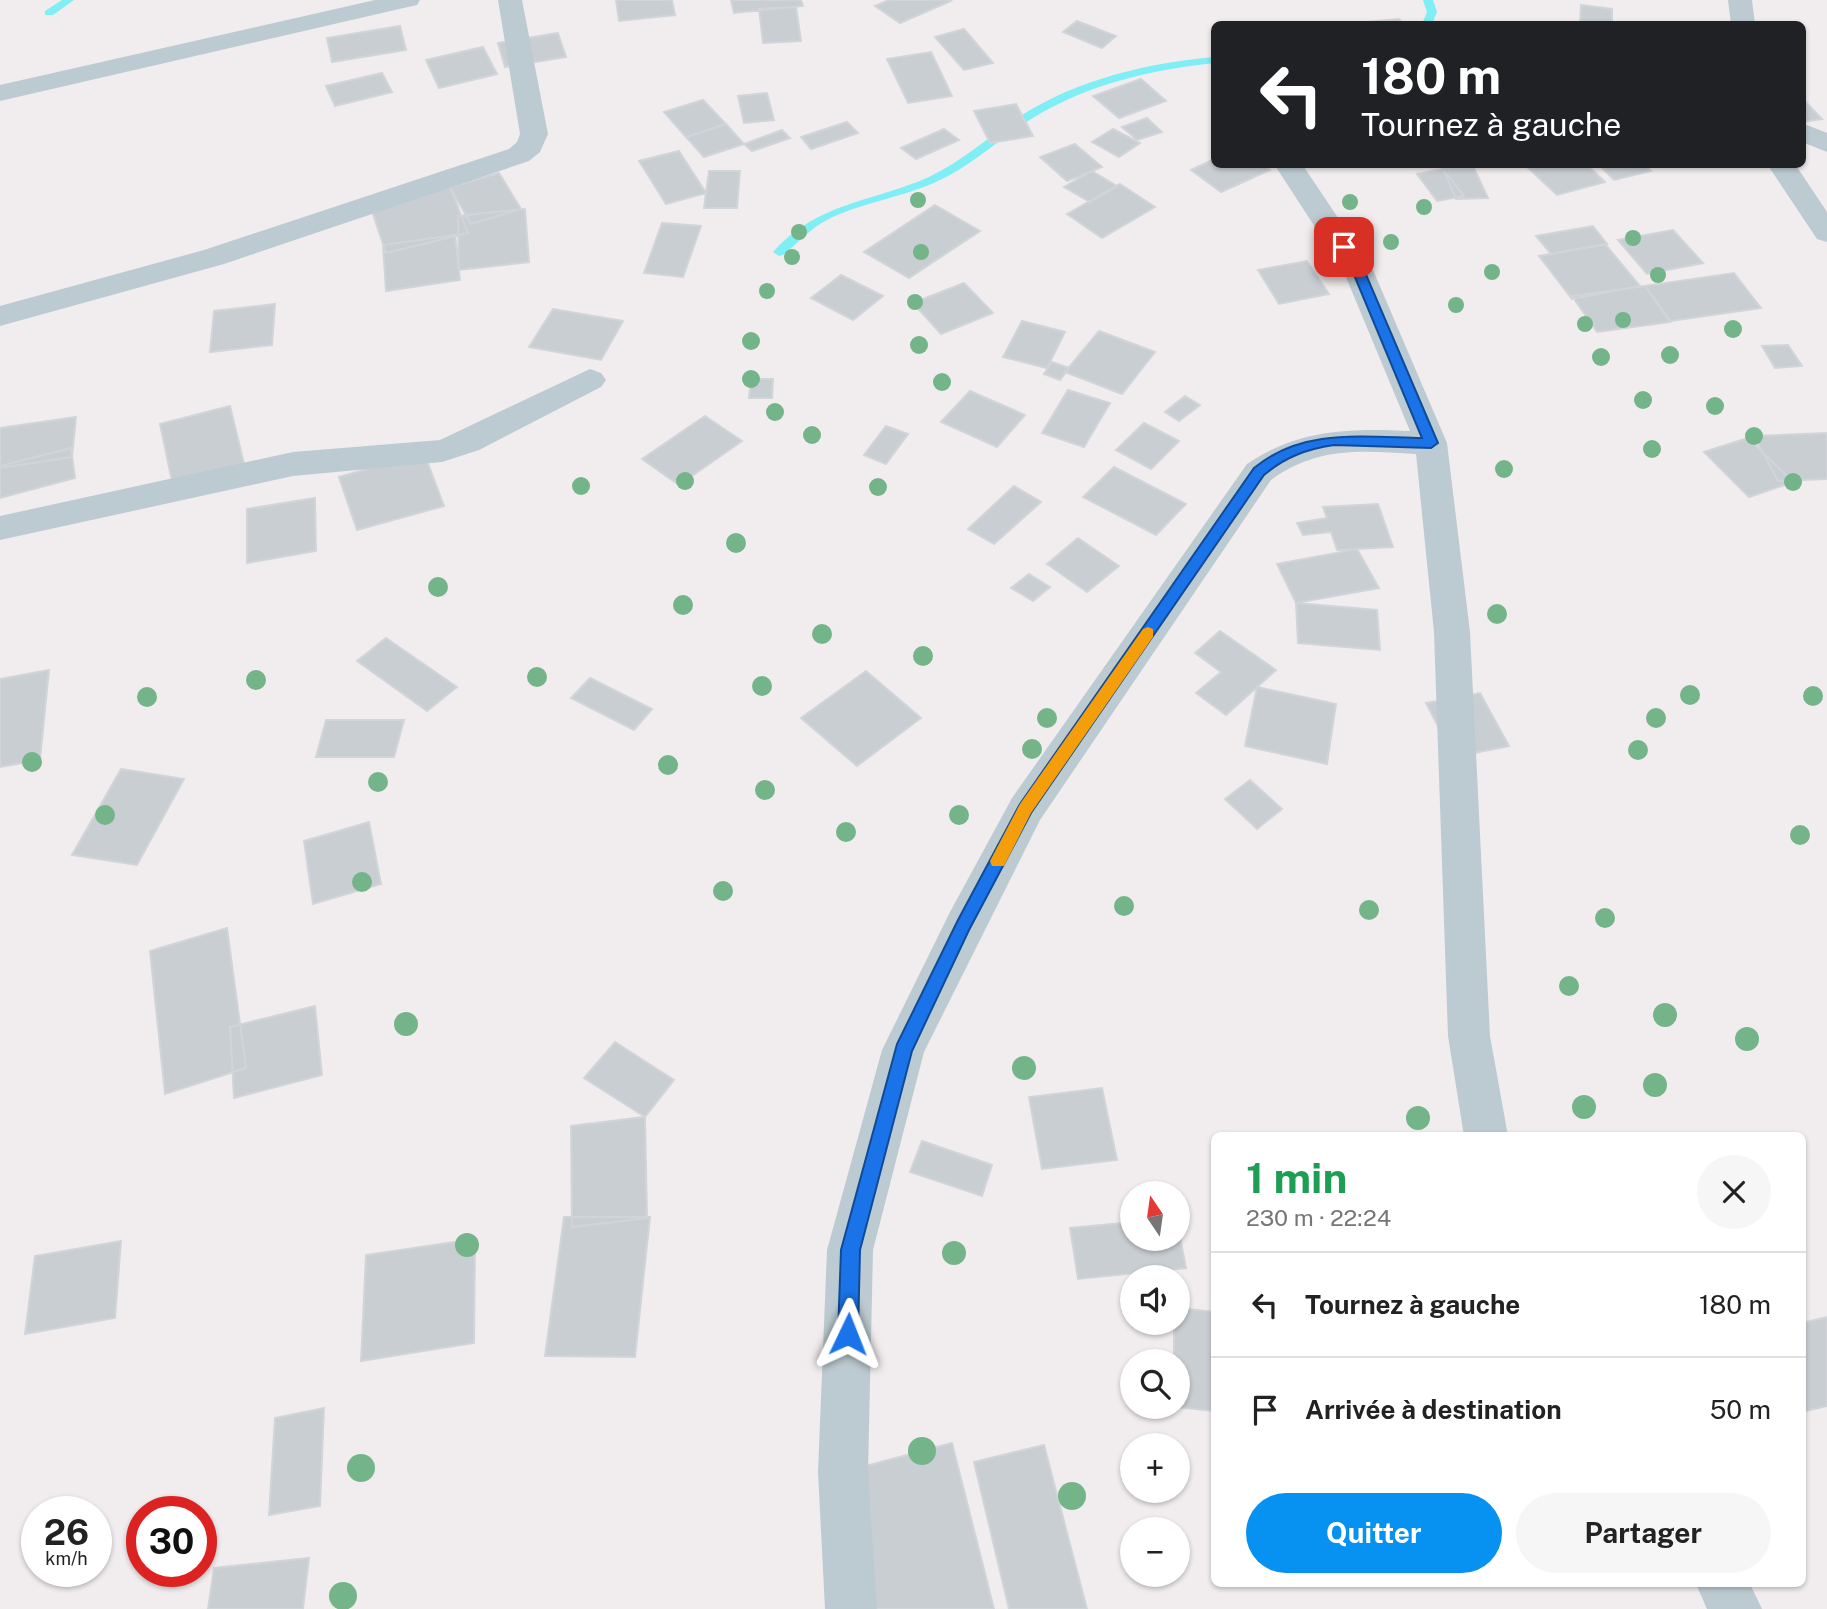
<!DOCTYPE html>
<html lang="fr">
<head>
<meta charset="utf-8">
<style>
	:root { --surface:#fff; --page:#f6f6f6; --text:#222; --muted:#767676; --line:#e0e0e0; --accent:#0791f1 }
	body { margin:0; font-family:"Public Sans",sans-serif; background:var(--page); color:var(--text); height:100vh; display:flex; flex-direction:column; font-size:26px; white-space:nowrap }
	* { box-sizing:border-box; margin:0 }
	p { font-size:23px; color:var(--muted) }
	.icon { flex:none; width:38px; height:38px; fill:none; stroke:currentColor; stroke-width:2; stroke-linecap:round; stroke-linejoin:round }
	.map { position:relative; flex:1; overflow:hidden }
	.drawer { position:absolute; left:1211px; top:1132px; width:595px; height:455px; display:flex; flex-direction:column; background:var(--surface); border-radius:10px; box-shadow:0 2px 5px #0004 }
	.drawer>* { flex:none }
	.banner { position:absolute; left:1211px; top:21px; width:595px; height:147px; border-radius:10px; box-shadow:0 2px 5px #0004; background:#202124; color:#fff; overflow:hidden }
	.needle { width:46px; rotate:347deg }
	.controls { position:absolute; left:1120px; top:1181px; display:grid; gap:14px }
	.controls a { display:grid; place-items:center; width:70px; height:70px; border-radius:50%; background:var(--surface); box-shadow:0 2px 5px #0004; font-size:35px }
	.speed { position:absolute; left:21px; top:1496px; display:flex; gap:14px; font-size:35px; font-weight:700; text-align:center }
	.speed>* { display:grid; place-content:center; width:91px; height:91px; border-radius:50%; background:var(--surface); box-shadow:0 2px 5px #0004; line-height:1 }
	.speed small { font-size:18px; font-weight:400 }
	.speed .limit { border:10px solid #d22; background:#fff; color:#111 }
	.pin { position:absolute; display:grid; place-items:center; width:60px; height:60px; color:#fff; margin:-30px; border-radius:14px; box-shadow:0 4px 10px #0006 }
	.me { position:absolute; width:77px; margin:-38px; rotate:2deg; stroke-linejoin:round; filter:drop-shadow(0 0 5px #0008) }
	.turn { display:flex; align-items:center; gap:24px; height:147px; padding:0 35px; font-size:32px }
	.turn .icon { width:91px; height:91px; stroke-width:2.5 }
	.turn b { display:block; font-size:49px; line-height:60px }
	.round { display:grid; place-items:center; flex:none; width:74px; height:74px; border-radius:37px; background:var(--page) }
	.summary { display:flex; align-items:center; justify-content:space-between; height:119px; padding:0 35px }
	h1 { font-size:42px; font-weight:700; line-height:52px; color:#1e9e55 }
	.button { display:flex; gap:14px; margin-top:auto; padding:14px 35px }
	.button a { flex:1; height:80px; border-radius:42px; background:var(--accent); color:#fff; font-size:28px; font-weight:700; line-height:80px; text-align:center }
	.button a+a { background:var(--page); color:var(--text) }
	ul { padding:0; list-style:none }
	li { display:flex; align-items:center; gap:21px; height:105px; padding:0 35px; border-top:2px solid var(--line) }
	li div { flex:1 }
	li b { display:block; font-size:26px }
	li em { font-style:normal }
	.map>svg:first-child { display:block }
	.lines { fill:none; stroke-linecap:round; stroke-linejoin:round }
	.stream { fill:#7feef5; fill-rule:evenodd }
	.building { fill:#c9ced3; stroke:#d1d5da; stroke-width:2 }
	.minor { fill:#bccbd1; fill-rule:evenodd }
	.tree { fill:#74b489 }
	.route { fill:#1a73e8; stroke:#114b97; stroke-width:2 }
	.slow { fill:#f59e0b }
</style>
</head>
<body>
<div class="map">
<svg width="1827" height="1609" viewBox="0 0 1827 1609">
	<rect width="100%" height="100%" fill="#f1edee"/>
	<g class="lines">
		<!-- stream -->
		<path class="stream" d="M62 0H74L53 15H45V11Z
			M1423 0H1433L1437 12 1432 24H1422L1427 12Z
			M1214 57V63C1151 70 1088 84 1033 118 1001 137 974 164 940 180 903 198 861 202 825 221 809 230 797 244 783 255L779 256 773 252C817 202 873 202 929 177 963 161 991 135 1022 115 1079 79 1148 63 1214 57Z"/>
	</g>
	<!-- building -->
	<path class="building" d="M616 0H672L675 15 619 21Z
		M731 0H801L803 6 734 13Z
		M889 0H949L951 1 900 23 875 6Z
		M1581 5 1612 9V24H1580Z
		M796 7 801 41 763 43 759 9Z
		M1399 19 1403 24 1367 22Z
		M1077 21 1116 36 1102 48 1063 32Z
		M400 26 406 50 332 62 327 38Z
		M964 29 993 63 964 70 935 37Z
		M558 33 566 57 505 67 498 43Z
		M483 47 497 74 439 88 426 60Z
		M931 52 952 96 908 103 887 59Z
		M382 73 392 92 335 106 326 86Z
		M1141 79 1166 101 1119 118 1093 96Z
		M767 93 774 120 744 123 738 96Z
		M1802 98 1822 119 1802 122Z
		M703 100 726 124 686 137 664 112Z
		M1016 104 1033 136 990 143 974 111Z
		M1147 118 1162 132 1137 140 1122 127Z
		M847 122 858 133 811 149 801 137Z
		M726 124 744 144 704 157 686 137Z
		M944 129 959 140 916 159 901 148Z
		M1113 129 1140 143 1119 157 1092 142Z
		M782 130 790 138 752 151 744 144Z
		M1075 144 1102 167 1067 181 1040 157Z
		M679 151 706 193 666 204 639 161Z
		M1214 159V164H1263L1270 170 1221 192 1191 170Z
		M1536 164H1586L1605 182 1557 195 1527 167Z
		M1598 164H1645L1651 171 1614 180Z
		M1474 168 1488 198 1456 199 1443 169Z
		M1443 169 1464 196 1437 201 1417 174Z
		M709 171H740L737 208H704Z
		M1092 171 1117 186 1090 202 1064 187Z
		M499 173 521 209 471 224 450 187Z
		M1120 184 1155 207 1102 238 1067 214Z
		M450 187 468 233 386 253 370 205Z
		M935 205 980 231 909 278 864 252Z
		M525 209 529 262 459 270 458 216Z
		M662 223 701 226 683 277 644 273Z
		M1593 226 1607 244 1551 254 1536 236Z
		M1673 230 1703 263 1647 274 1618 240Z
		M455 235 460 280 386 291 383 245Z
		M1605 244 1640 286 1572 299 1539 256Z
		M1307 261 1329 294 1279 304 1258 270Z
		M1734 273 1761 308 1671 321 1645 286Z
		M841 275 883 296 853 320 811 298Z
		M964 283 993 313 941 334 913 303Z
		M1645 286 1670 322 1597 332 1572 296Z
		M275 304 272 345 210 352 214 311Z
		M553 309 623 321 601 360 529 347Z
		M1022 321 1065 332 1047 368 1003 357Z
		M1099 331 1155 352 1122 394 1065 372Z
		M1788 345 1802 366 1775 368 1762 346Z
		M1052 362 1069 368 1060 380 1044 374Z
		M751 379H773L772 398H749Z
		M1068 390 1110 403 1084 447 1042 433Z
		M970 391 1025 415 997 447 941 422Z
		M1185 396 1200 405 1179 421 1165 412Z
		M230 406 246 472 174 491 160 424Z
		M705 416 742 441 679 485 642 459Z
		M76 417 72 457 0 468V428Z
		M1144 423 1179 441 1151 469 1116 450Z
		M886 426 908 434 886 464 864 455Z
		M1827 433V479L1778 481 1754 436Z
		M1748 438 1793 482 1749 497 1704 452Z
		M71 448 75 478 0 498V466Z
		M424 453 444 506 357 530 339 477Z
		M1114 467 1186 504 1156 535 1083 497Z
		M1014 486 1041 502 994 544 968 529Z
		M315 498 316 551 247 563V509Z
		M1378 504 1393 547 1337 550 1331 532 1303 535 1297 523 1327 518 1323 507Z
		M1078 538 1119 566 1087 592 1047 564Z
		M1357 549 1379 588 1296 603 1277 564Z
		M1029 574 1050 587 1033 601 1011 588Z
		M1296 603 1377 610 1380 650 1298 643Z
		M1220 631 1276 670 1226 715 1196 693 1221 672 1195 653Z
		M386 638 457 687 427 711 357 661Z
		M49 670 40 760 0 767V679Z
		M866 671 921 718 857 766 801 718Z
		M590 678 652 709 634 730 571 698Z
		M1257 687 1336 704 1327 764 1245 746Z
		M1480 693 1509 746 1454 757 1426 703Z
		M326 720H404L394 757H316Z
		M121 769 184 779 137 865 72 855Z
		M1250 780 1282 809 1257 829 1225 799Z
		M369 822 381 884 313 904 304 841Z
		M227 928 246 1068 165 1094 150 951Z
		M315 1006 322 1075 234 1098 230 1027Z
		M615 1042 674 1080 645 1117 584 1078Z
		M1102 1088 1117 1160 1042 1169 1029 1097Z
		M645 1117 647 1218 572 1227 571 1126Z
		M922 1141 992 1165 982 1196 910 1172Z
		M564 1217H650L635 1357 545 1356Z
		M1132 1222V1239H1178V1227L1186 1268 1078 1279 1070 1228Z
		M475 1239 474 1343 361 1361 366 1255Z
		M121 1241 115 1318 25 1334 35 1256Z
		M1178 1308 1214 1312V1411L1177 1407 1178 1362H1174V1323H1178Z
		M1827 1317V1406L1802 1412V1323Z
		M324 1408 320 1506 269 1515 275 1418Z
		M952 1443 994 1609H873L843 1472Z
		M1044 1445 1087 1609H1009L974 1462Z
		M309 1558 303 1609H208L214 1568Z"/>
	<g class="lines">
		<!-- minor -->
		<path class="minor" d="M375 0H420L417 5 408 7 0 101V85Z
			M498 0H522L548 134 540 152 529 161 224 264 0 326V306L204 250 509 149 517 142 520 134Z
			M1728 0H1752L1755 24H1731Z
			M1802 123 1827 133V152L1802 142Z
			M1274 164H1302L1373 270 1447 443 1470 632 1490 1036 1508 1136H1464L1448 1036 1434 632 1416 454C1359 451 1319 446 1271 480L1040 820 924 1052 873 1250 868 1472 877 1609H825L818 1472 827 1250 882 1050 950 912 1012 798 1247 464C1298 429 1350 428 1410 431L1343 270Z
			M1767 164H1795L1827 212V242L1817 239Z
			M590 369 601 373 606 380 601 387 479 450 442 462 293 476 0 540V516L293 452 440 440Z
			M1696 1584H1750L1762 1609H1707Z"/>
	</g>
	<!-- trees -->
	<g class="tree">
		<circle cx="918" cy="200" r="8"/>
		<circle cx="1350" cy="202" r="8"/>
		<circle cx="1424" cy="207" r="8"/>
		<circle cx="799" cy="232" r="8"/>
		<circle cx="1633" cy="238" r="8"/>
		<circle cx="1391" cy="242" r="8"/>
		<circle cx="921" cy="252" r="8"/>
		<circle cx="792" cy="257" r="8"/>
		<circle cx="1492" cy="272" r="8"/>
		<circle cx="1658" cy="275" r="8"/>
		<circle cx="767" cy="291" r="8"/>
		<circle cx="915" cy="302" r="8"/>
		<circle cx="1456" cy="305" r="8"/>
		<circle cx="1623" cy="320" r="8"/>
		<circle cx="1585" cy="324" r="8"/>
		<circle cx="1733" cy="329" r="9"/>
		<circle cx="751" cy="341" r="9"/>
		<circle cx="919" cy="345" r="9"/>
		<circle cx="1670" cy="355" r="9"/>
		<circle cx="1601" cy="357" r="9"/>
		<circle cx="751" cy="379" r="9"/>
		<circle cx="942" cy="382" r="9"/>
		<circle cx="1643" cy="400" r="9"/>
		<circle cx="1715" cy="406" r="9"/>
		<circle cx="775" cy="412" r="9"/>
		<circle cx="812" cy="435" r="9"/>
		<circle cx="1754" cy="436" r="9"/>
		<circle cx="1652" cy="449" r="9"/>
		<circle cx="1504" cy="469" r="9"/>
		<circle cx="685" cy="481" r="9"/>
		<circle cx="1793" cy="482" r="9"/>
		<circle cx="581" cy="486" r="9"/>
		<circle cx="878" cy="487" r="9"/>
		<circle cx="736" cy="543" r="10"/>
		<circle cx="438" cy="587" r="10"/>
		<circle cx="683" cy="605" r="10"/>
		<circle cx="1497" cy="614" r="10"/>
		<circle cx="822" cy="634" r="10"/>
		<circle cx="923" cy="656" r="10"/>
		<circle cx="537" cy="677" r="10"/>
		<circle cx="256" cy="680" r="10"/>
		<circle cx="762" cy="686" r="10"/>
		<circle cx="1690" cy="695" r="10"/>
		<circle cx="1813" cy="696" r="10"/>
		<circle cx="147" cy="697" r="10"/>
		<circle cx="1047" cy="718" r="10"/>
		<circle cx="1656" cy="718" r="10"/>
		<circle cx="1032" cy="749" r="10"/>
		<circle cx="1638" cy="750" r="10"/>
		<circle cx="32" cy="762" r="10"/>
		<circle cx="668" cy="765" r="10"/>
		<circle cx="378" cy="782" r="10"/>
		<circle cx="765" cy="790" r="10"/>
		<circle cx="105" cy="815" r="10"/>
		<circle cx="959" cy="815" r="10"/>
		<circle cx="846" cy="832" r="10"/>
		<circle cx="1800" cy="835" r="10"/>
		<circle cx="362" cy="882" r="10"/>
		<circle cx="723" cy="891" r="10"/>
		<circle cx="1124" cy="906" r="10"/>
		<circle cx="1369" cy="910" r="10"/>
		<circle cx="1605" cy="918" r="10"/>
		<circle cx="1569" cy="986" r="10"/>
		<circle cx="1665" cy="1015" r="12"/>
		<circle cx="406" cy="1024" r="12"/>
		<circle cx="1747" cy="1039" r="12"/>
		<circle cx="1024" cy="1068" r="12"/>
		<circle cx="1655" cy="1085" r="12"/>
		<circle cx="1584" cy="1107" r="12"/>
		<circle cx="1418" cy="1118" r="12"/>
		<circle cx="467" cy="1245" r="12"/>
		<circle cx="954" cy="1253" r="12"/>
		<circle cx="922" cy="1451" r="14"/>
		<circle cx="361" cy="1468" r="14"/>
		<circle cx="1072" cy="1496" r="14"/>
		<circle cx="343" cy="1596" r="14"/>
	</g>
	<!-- route -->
	<path class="route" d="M1340 244H1349L1364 270 1438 443 1431 448 1334 445C1307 449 1285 457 1264 475L1031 813 969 930 912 1051 860 1250 858 1334 855 1340 848 1343 841 1340 838 1334 841 1250 897 1044 958 920 1020 804 1254 468C1302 428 1363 437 1422 438L1352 270 1338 247Z"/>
	<!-- slow -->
	<path class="slow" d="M1148 627 1153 629V637L1031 813 1004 866H992L990 861 1020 804 1143 629Z"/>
</svg>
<div class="controls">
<a><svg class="needle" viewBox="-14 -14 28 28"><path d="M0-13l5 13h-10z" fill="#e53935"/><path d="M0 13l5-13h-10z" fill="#767676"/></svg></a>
<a><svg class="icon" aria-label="sound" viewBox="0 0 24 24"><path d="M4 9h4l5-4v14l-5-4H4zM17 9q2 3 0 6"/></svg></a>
<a><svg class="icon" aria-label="search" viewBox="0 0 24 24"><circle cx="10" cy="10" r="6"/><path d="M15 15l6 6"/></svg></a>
<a>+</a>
<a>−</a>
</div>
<div class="speed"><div>26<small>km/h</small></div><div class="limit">30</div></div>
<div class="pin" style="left:1344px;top:247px;background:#d93025"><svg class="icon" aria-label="arrive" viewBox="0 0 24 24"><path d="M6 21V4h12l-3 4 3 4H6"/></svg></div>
<svg class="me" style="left:848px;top:1334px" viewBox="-20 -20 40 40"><path d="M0-17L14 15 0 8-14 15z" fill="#1a73e8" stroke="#fff" stroke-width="4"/></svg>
<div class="banner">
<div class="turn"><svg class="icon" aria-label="left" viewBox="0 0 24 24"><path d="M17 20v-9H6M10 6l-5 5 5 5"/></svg><div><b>180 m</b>Tournez à gauche</div></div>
</div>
<section class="drawer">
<div class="summary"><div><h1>1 min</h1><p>230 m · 22:24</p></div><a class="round"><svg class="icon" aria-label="close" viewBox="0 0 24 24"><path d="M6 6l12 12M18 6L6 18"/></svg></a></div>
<ul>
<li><svg class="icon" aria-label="left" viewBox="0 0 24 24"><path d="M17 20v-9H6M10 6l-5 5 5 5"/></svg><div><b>Tournez à gauche</b></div><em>180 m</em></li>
<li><svg class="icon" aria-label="arrive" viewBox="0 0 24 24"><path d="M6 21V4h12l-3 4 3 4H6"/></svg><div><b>Arrivée à destination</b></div><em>50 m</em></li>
</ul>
<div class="button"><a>Quitter</a><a>Partager</a></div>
</section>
</div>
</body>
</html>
